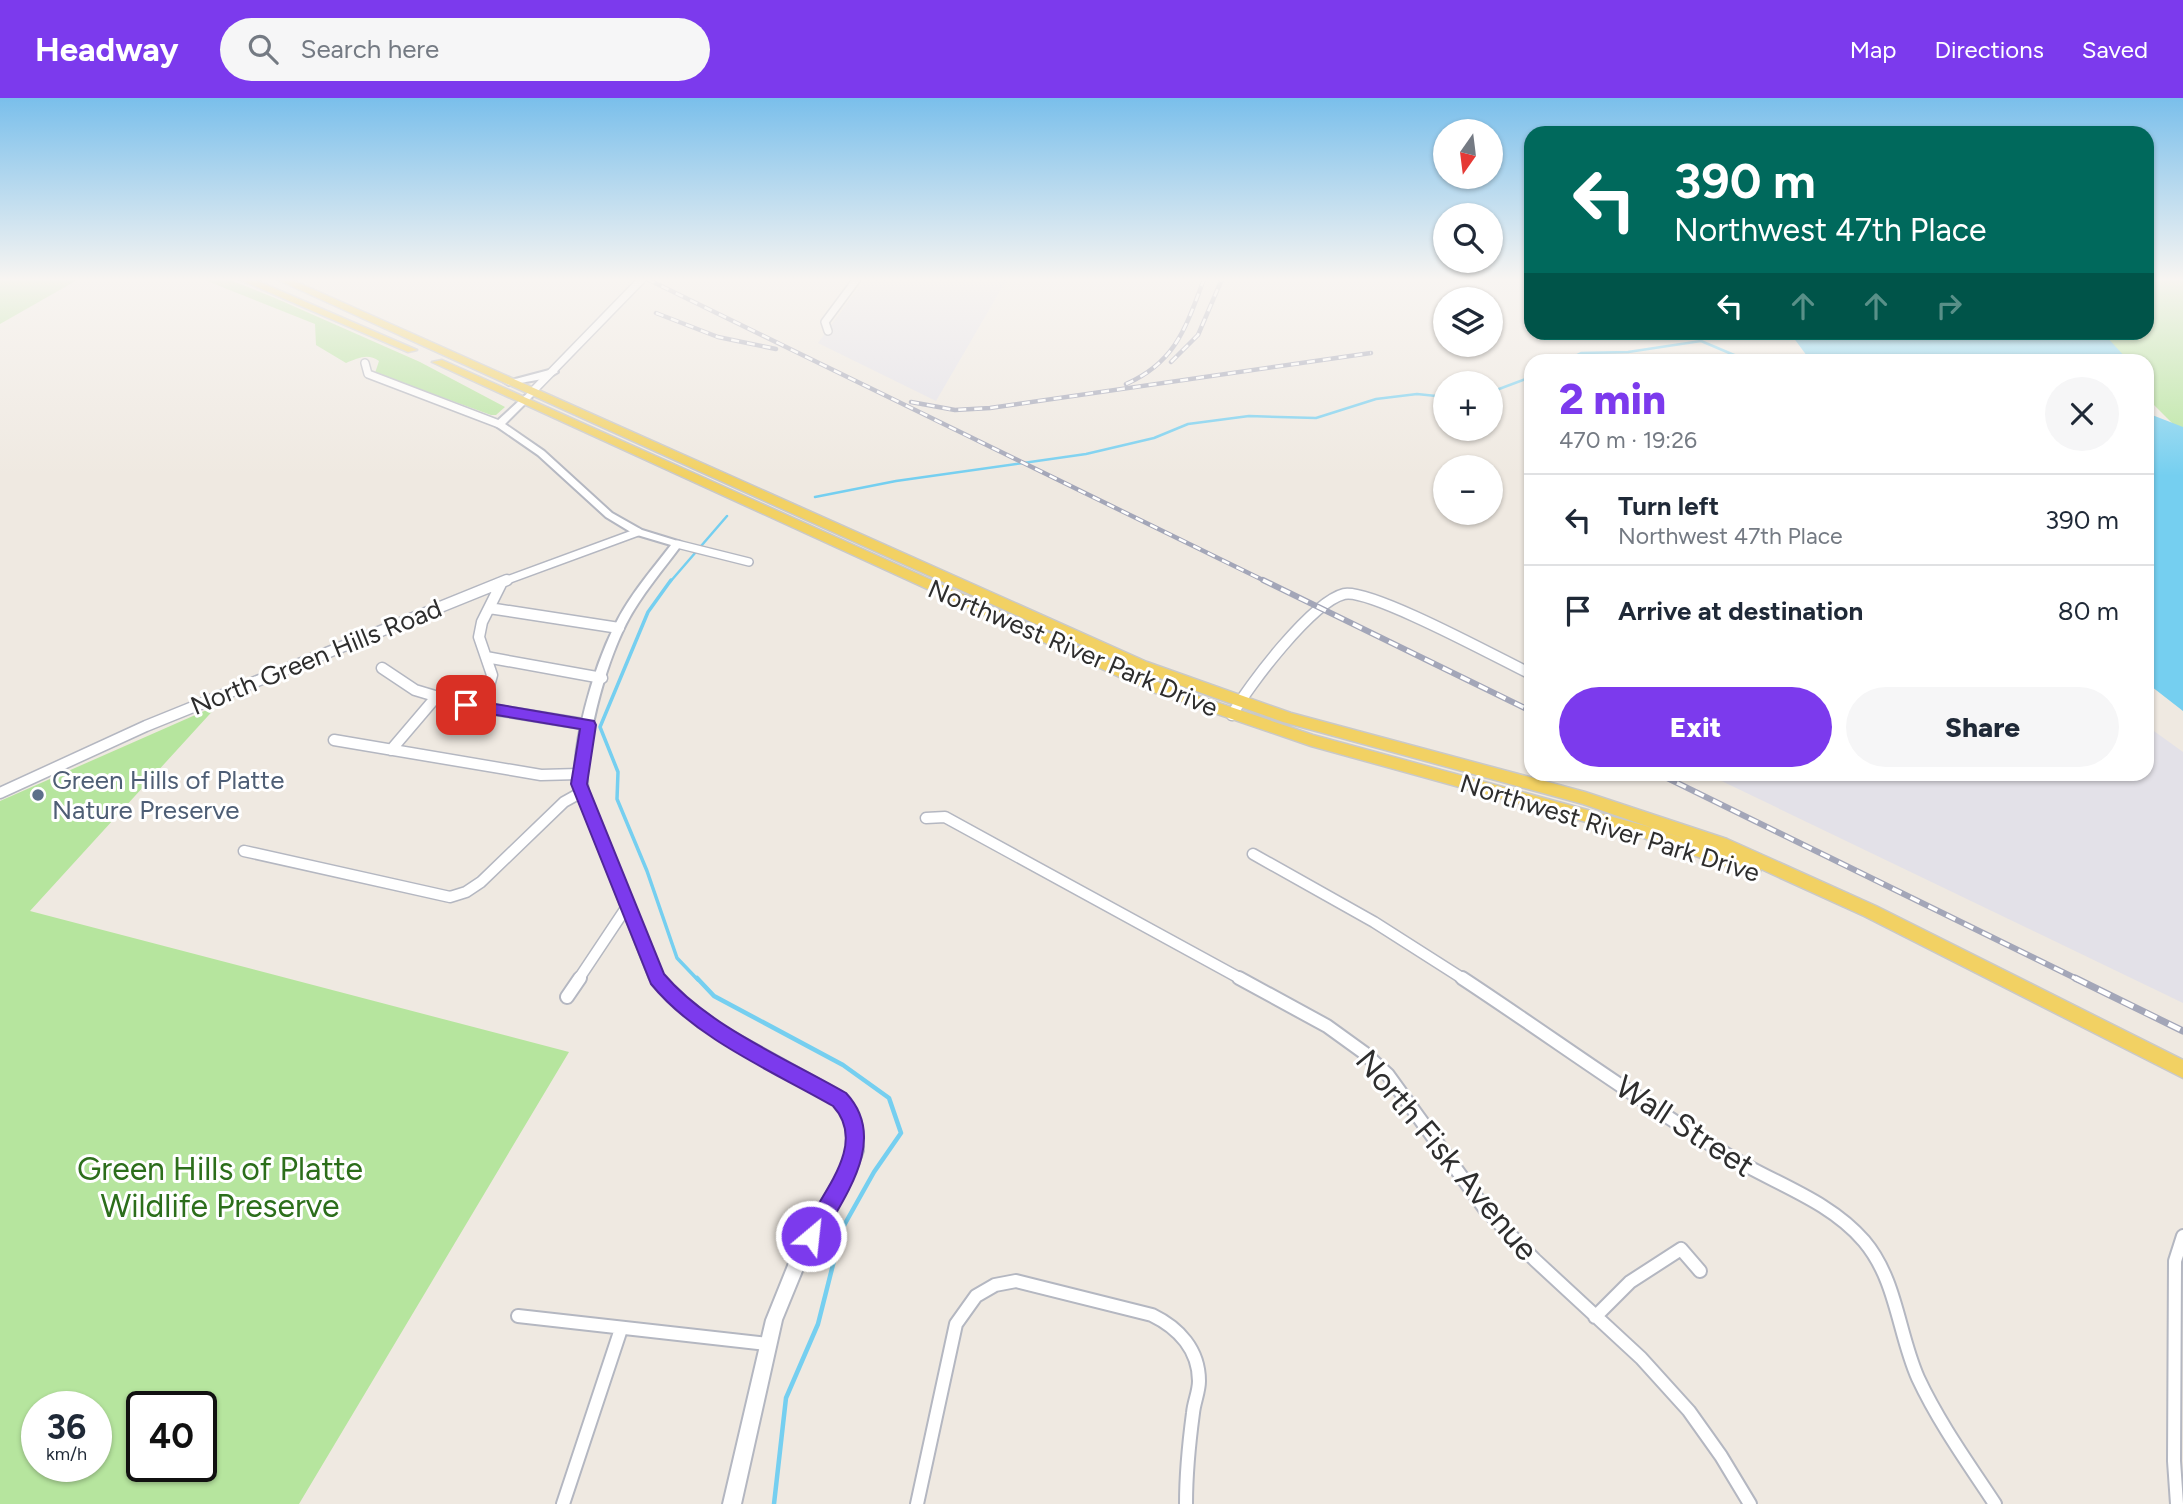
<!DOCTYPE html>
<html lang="en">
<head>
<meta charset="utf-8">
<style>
	:root { --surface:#fff; --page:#f6f6f7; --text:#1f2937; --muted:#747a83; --line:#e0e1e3; --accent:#7c3aed }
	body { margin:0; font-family:Figtree,sans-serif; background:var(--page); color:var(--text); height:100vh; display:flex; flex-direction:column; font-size:26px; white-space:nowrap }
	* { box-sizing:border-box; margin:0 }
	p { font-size:23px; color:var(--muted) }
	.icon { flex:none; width:38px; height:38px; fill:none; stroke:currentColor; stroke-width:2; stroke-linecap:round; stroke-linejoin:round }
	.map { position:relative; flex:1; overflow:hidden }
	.sheet { position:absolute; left:1524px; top:256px; width:630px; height:427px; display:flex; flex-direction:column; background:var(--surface); border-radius:21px; box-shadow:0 2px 5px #0004 }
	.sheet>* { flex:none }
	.guide { position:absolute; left:1524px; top:28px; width:630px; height:214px; border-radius:21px; box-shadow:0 2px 5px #0004; background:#00695c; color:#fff; overflow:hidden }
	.needle { width:46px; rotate:194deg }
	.controls { position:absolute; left:1433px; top:21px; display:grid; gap:14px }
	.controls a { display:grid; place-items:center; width:70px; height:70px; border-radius:50%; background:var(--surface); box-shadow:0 2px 5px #0004; font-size:35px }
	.speed { position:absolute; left:21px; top:1293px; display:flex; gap:14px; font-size:35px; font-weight:700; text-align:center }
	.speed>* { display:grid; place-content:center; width:91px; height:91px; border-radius:50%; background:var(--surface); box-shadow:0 2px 5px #0004; line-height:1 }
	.speed small { font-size:18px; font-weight:400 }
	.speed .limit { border:4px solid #111; border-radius:10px; background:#fff; color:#111 }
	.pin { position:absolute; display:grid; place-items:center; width:60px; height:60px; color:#fff; margin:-30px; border-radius:14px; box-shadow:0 4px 10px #0006 }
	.me { position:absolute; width:77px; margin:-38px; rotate:28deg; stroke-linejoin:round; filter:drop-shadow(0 0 5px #0008) }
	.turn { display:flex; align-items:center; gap:24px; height:147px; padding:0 35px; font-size:32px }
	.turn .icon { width:91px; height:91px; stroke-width:2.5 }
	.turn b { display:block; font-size:49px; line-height:60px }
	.lanes { display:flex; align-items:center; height:66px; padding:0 35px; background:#0003; justify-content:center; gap:35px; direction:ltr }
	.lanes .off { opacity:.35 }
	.round { display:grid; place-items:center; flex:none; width:74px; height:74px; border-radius:37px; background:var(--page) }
	.head { display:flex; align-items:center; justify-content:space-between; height:119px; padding:0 35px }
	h1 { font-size:42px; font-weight:800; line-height:52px; color:var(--accent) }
	.cta { display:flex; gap:14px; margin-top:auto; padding:14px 35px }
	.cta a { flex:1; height:80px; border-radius:42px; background:var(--accent); color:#fff; font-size:28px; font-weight:800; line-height:80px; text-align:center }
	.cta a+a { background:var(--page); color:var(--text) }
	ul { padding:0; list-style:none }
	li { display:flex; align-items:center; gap:21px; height:91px; padding:0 35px; border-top:2px solid var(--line) }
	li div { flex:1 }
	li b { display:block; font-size:26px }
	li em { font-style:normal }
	header { display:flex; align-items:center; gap:42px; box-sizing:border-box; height:98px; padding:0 35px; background:var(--accent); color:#fff }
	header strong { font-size:33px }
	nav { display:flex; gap:38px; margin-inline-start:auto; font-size:24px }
	.search { width:490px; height:63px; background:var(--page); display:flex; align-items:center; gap:18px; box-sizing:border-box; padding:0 24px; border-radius:38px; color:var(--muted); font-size:26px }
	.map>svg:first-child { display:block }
	.industrial { fill:#e3e1e8 }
	.green { fill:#b6e59e; fill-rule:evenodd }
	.water { fill:#75cff0 }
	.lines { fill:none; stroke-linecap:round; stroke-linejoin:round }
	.stream-far2 { stroke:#75cff0; stroke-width:2.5 }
	.stream-far1 { stroke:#75cff0; stroke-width:3.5 }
	.stream { stroke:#75cff0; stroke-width:4.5 }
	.minor-far2-casing { stroke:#b4b7c1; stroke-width:10 }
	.minor-far1-casing { stroke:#b4b7c1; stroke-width:13 }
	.minor-casing { stroke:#b4b7c1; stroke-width:16 }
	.tertiary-casing { stroke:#b4b7c1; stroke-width:4 }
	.secondary-casing { stroke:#b4b7c1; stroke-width:4 }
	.primary-casing { stroke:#c9c9c9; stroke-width:3 }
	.minor-far2 { stroke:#fff; stroke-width:7 }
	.minor-far1 { stroke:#fff; stroke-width:10 }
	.minor { stroke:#fff; stroke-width:12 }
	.tertiary { fill:#fff; fill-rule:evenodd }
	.secondary { fill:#fff; fill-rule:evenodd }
	.primary { fill:#f2d163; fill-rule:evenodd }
	.rail-far2-casing { stroke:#a3a6b8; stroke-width:4.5 }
	.rail-far1-casing { stroke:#a3a6b8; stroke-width:6 }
	.rail-casing { stroke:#a3a6b8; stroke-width:7 }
	.rail-far2 { stroke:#fff; stroke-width:2.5; stroke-dasharray:8; stroke-linecap:butt }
	.rail-far1 { stroke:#fff; stroke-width:3.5; stroke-dasharray:10; stroke-linecap:butt }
	.rail { stroke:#fff; stroke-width:4.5; stroke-dasharray:13; stroke-linecap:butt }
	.route { fill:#7c3aed; stroke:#51269a; stroke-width:2 }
	.service-dot { fill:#5c6f8a; stroke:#fff; stroke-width:2.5 }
	.labels { text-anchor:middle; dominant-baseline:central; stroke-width:6; stroke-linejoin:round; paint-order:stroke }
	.street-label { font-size:26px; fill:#2e2e2e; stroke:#fff }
	.service-label { font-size:26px; fill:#4e5e75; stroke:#fff; text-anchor:start }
	.near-street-label { font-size:32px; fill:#2e2e2e; stroke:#fff }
	.near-park-label { font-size:32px; fill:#2c6e1b; stroke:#fff }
</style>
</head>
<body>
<header>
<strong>Headway</strong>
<div class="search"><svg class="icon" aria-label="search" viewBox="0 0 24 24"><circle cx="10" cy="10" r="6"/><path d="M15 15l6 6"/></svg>Search here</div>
<nav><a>Map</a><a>Directions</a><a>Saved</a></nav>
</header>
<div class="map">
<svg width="2183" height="1406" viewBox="0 0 2183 1406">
	<rect width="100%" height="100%" fill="#efe9e1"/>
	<!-- industrial -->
	<path class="industrial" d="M865 181H1007L936 303 818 245Z
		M2147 628 2183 654V905L1707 676H2147Z"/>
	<!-- green -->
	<path class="green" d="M0 181H79L0 226Z
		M202 181H228L275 200 420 264 505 309 496 317H491L375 275 379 263C368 255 358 260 346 265L316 247 315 226Z
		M2147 181H2183V336L2147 300V262H2111L2088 235 2147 234Z
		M218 607 30 813 569 954 299 1406H0V703ZM37 1309H96V1368H37ZM142 1309H201V1368H142Z"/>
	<!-- water -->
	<path class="water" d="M1790 235H2103L2128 262H1810Z
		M2147 315 2183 329V613L2147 585Z"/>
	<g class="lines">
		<!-- stream-far2 -->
		<path class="stream-far2" d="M1567 262 1581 255 1628 254 1701 243 1746 262
			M1491 294 1531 279
			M815 399 896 383 1086 356 1154 340 1188 326 1249 318 1316 320 1376 301 1417 296 1446 299
			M670 484 727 418"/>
		<!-- stream-far1 -->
		<path class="stream-far1" d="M671 482 648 514 600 629 618 674 617 701 647 773 677 860 698 882"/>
		<!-- stream -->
		<path class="stream" d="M697 880 714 898 843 967 889 1000 901 1035 874 1074 842 1131 818 1226 786 1300 774 1406"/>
		<defs>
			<path id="minor-far2" d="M828 233 825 224 857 181
				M365 265 368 276 499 326
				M532 294 642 181
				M677 446 749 464
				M502 484 638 434"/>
			<path id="minor-far1" d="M489 510 619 530
				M486 559 602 580
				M382 570 415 592 465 607 589 627
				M477 609 487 595 492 577 479 539 482 524 502 484
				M1232 617C1248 588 1312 504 1344 496 1370 490 1500 561 1531 576
				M334 642 541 677 579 676
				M391 652 437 598
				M0 695 146 628 507 482
				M926 720 945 719 1243 882
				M244 753 450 799 466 794 481 784 564 704 582 694
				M1253 756 1374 824 1465 882
				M578 882 628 807"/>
			<path id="minor" d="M1239 880 1327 928 1363 954 1388 977 1485 1111 1535 1162 1641 1260 1689 1313 1721 1358 1750 1406
				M1462 880C1550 938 1636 1001 1726 1056 1772 1085 1828 1101 1864 1143 1897 1182 1898 1235 1918 1280 1939 1325 1968 1365 1995 1406
				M567 899 580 880
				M518 1218 767 1246
				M1595 1219 1630 1184 1681 1151 1700 1173
				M563 1406 621 1231
				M917 1406 956 1226 976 1198 995 1187 1016 1183 1152 1217C1179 1230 1199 1252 1199 1283 1199 1294 1194 1304 1193 1315 1189 1345 1186 1376 1186 1406
				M2177 1406 2174 1363 2175 1163 2183 1138"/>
			<path id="tertiary" d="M532 291 536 294 535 296 505 326 544 353 612 415 642 432 681 444 682 446C663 472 641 497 626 526 605 568 582 648 588 694L662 877 680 896 724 929 845 996 861 1024 863 1053 856 1072 807 1161 782 1222 741 1406H723L766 1222 795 1150 842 1068 847 1053V1025L835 1006 714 938 671 905 650 881 576 694C570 647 594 569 615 527 629 498 651 473 671 447L634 436 606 419 538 357 496 328V324Z"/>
			<path id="secondary" d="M553 271 558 274 548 280 509 287 504 284Z"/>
			<path id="primary" d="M238 181H253L417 252 408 254Z
				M276 181H290L1147 564 1291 615 1585 694 1727 741 1876 808 2183 962V980L1864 818 1761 771 1759 776 1753 778 1644 740 1311 648 1150 593 432 264 442 262 1160 585 1313 637 1646 728 1722 754 1583 706 1283 624 1137 572Z"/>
		</defs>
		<!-- minor-far2 casing -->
		<use href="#minor-far2" class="minor-far2-casing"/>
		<!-- minor-far1 casing -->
		<use href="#minor-far1" class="minor-far1-casing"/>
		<!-- minor casing -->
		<use href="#minor" class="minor-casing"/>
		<!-- tertiary casing -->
		<use href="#tertiary" class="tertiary-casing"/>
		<!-- secondary casing -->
		<use href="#secondary" class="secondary-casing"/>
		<!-- primary casing -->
		<use href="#primary" class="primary-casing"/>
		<!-- minor-far2 -->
		<use href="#minor-far2" class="minor-far2"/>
		<!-- minor-far1 -->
		<use href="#minor-far1" class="minor-far1"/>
		<!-- minor -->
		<use href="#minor" class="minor"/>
		<!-- tertiary -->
		<use href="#tertiary" class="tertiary"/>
		<!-- secondary -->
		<use href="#secondary" class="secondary"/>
		<!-- primary -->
		<use href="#primary" class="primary"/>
		<defs>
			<path id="rail-far2" d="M647 181 1267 484
				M656 215 718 239 776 251
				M1171 264 1198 237 1222 181
				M1126 286C1176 264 1186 229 1204 181
				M911 304 955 312 990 310 1371 255"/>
			<path id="rail-far1" d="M1263 482 1531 613
				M1659 676 2079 882"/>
			<path id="rail" d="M2075 880 2183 933"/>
		</defs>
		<!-- rail-far2 casing -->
		<use href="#rail-far2" class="rail-far2-casing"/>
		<!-- rail-far1 casing -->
		<use href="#rail-far1" class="rail-far1-casing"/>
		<!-- rail casing -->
		<use href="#rail" class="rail-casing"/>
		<!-- rail-far2 -->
		<use href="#rail-far2" class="rail-far2"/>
		<!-- rail-far1 -->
		<use href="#rail-far1" class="rail-far1"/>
		<!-- rail -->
		<use href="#rail" class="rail"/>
	</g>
	<!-- sky -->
	<linearGradient id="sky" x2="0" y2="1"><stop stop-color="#7abfeb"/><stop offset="0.48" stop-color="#f8f5f2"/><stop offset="1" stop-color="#f8f5f2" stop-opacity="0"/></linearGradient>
	<rect width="2183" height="378" fill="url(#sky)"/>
	<!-- route -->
	<path class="route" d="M466 601 594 623 596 627 587 686 664 876C708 928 787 961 846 995 890 1042 843 1100 819 1145L811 1148 804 1145 801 1138C817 1099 870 1048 833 1008 772 973 696 941 651 886L571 686 580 631 460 611 458 607 460 603Z"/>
	<!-- markers -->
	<circle class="service-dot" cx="38" cy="697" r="7"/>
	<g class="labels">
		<!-- street labels -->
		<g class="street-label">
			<text transform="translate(1073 550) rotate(23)">Northwest River Park Drive</text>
			<text transform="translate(316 559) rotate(-22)">North Green Hills Road</text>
			<text transform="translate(1610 730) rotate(17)">Northwest River Park Drive</text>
		</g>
		<!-- service labels -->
		<g class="service-label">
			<text x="52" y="682">Green Hills of Platte<tspan x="52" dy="30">Nature Preserve</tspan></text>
		</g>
		<!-- near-street labels -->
		<g class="near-street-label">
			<text transform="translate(1685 1028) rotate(33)">Wall Street</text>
			<text transform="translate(1447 1057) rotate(50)">North Fisk Avenue</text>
		</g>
		<!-- near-park labels -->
		<g class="near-park-label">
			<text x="220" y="1071">Green Hills of Platte<tspan x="220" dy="37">Wildlife Preserve</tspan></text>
		</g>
	</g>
</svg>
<div class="controls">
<a><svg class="needle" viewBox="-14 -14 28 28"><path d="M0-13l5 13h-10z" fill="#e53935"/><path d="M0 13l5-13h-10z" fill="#747a83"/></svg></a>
<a><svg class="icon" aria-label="search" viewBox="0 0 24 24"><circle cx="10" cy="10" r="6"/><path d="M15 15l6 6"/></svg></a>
<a><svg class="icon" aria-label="layers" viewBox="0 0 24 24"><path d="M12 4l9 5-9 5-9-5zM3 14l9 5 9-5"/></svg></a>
<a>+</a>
<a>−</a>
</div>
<div class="speed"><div>36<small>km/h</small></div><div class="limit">40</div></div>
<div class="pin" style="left:466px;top:607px;background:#d93025"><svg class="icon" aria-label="arrive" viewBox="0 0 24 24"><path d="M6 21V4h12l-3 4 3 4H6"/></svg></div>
<svg class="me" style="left:811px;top:1138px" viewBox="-20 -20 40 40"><circle r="17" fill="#7c3aed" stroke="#fff" stroke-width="3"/><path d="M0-11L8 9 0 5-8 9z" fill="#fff"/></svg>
<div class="guide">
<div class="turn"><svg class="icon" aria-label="left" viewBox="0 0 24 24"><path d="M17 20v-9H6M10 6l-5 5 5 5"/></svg><div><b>390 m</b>Northwest 47th Place</div></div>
<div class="lanes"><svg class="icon" aria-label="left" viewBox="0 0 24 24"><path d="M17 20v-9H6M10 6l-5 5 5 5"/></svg><svg class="icon off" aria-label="ahead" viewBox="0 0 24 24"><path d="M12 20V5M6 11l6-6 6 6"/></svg><svg class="icon off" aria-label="ahead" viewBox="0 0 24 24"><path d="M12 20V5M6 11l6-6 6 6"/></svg><svg class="icon off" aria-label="right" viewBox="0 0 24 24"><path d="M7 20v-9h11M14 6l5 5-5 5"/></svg></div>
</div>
<section class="sheet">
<div class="head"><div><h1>2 min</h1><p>470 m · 19:26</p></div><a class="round"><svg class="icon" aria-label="close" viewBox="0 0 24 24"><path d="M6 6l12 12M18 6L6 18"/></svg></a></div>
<ul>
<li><svg class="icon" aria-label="left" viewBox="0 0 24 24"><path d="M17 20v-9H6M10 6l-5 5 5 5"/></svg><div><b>Turn left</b><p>Northwest 47th Place</p></div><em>390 m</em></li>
<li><svg class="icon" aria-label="arrive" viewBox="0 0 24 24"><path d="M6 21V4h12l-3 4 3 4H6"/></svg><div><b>Arrive at destination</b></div><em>80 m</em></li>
</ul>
<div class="cta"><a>Exit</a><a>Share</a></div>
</section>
</div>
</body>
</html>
